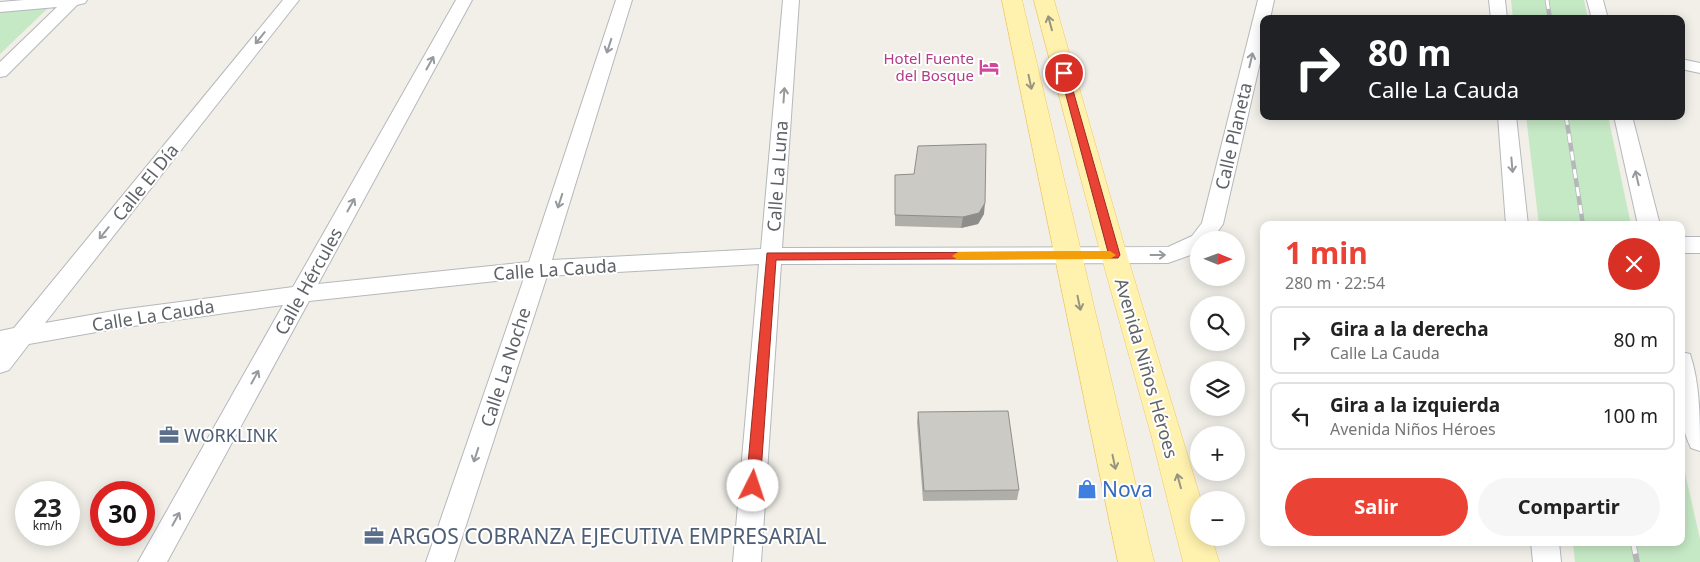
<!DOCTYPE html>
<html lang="es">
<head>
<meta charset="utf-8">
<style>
	:root { --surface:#fff; --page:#f6f6f6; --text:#222; --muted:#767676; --line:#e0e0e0; --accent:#ea4335 }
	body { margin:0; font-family:"Noto Sans",sans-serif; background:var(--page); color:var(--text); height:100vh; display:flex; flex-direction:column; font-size:19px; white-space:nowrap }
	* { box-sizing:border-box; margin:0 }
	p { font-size:16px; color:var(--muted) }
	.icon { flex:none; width:28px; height:28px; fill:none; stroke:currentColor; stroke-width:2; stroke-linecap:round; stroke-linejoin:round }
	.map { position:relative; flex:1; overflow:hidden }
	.side { position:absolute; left:1260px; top:221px; width:425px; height:325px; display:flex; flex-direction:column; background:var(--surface); border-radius:10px; box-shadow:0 2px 12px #0003 }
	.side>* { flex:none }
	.top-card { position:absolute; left:1260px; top:15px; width:425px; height:105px; border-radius:10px; box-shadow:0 2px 12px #0003; background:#202124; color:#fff; overflow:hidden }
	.needle { width:32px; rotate:91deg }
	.buttons { position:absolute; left:1190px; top:231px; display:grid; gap:10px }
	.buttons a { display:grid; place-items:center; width:55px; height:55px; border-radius:50%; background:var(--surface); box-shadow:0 2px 12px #0003; font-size:25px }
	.speed { position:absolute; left:15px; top:481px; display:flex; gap:10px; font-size:25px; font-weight:700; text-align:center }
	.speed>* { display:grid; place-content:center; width:65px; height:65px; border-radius:50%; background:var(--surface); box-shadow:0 2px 12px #0003; line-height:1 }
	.speed small { font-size:12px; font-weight:400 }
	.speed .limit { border:8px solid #d22; background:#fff; color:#111 }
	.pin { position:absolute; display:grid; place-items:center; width:42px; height:42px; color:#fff; margin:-21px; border:2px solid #fff; border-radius:50%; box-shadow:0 1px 5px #0007 }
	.me { position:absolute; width:55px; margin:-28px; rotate:4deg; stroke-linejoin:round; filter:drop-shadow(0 0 4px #0008) }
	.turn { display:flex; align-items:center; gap:18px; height:105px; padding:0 25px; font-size:22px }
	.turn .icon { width:65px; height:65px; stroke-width:2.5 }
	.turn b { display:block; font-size:35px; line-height:42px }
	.round { display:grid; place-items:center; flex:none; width:52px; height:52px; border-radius:26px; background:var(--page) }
	.head { display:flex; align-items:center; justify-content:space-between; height:85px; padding:0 25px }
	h1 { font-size:30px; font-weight:700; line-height:38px; color:var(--accent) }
	.primary-button { display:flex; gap:10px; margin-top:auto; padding:10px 25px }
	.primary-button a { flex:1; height:58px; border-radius:30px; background:var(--accent); color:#fff; font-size:20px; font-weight:700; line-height:58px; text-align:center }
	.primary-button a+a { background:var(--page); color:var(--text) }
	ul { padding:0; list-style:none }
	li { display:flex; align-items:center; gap:15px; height:68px; margin:0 10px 8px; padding:0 15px; border:2px solid var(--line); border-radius:10px }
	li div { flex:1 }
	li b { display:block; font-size:19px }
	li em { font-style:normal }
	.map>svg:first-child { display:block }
	.green { fill:#c5e8c5 }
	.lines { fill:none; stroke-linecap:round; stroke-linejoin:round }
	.minor-casing { stroke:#b5b8bc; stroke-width:2 }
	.major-casing { stroke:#f2c960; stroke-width:1 }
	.minor { fill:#fff; fill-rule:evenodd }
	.major { fill:#fff2af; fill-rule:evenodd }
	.rail-far1-casing { stroke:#b6b7b8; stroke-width:4.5 }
	.rail-casing { stroke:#b6b7b8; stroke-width:6 }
	.rail-far1 { stroke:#fff; stroke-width:3; stroke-dasharray:9; stroke-linecap:butt }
	.rail { stroke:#fff; stroke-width:4.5; stroke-dasharray:12; stroke-linecap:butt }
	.wall { fill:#afaea9 }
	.shaded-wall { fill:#8f8d8a }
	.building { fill:#cccac5; stroke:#8f8d8a }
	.oneway { stroke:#979581 }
	.oneway2 { stroke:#979a9d }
	.route { fill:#ea4335; stroke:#982c22 }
	.slow { fill:#f59e0b }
	.labels { text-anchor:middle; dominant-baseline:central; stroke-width:4; stroke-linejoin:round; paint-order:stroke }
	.far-hotel-label { font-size:15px; fill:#b23c85; stroke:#fff; text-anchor:end }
	.street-label { font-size:18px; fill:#5f6368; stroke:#fff }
	.service-label { font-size:18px; fill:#4e5e75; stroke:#fff; text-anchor:start }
	.near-shop-label { font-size:21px; fill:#366cbe; stroke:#fff; text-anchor:start }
	.near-service-label { font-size:21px; fill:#4e5e75; stroke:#fff; text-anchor:start }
</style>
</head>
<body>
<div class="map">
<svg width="1700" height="562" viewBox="0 0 1700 562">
	<rect width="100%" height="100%" fill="#f1efe8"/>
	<!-- green -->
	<path class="green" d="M1511 0H1584L1588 19H1513Z
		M48 8 0 54V12Z
		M1526 116H1608L1631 225H1539Z
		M1681 455 1700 539V562H1575L1573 543 1681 542Z"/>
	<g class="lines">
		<defs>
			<path id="minor" d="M24 0H87L85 3 77 5 6 76 0 77V62L57 7 0 12V2Z
				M283 0H299L45 323 119 310 293 287 456 0H472L318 284 529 262 616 0H632L552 260 761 249 783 0H799L782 248 1168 247 1192 236 1202 223 1258 0H1274L1270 19H1264V45L1223 224 1212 240H1199V252L1168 263 781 264 761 562H733L759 264 547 276 454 562H426L524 278 309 301 167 562H138L283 305 119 328 29 344 9 370 0 373V331L14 328Z
				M1489 0H1505L1507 19H1491Z
				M1587 0H1603L1608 19H1592Z
				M1681 59 1700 63V73L1681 69Z
				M1498 116H1516L1528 225H1506Z
				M1614 116H1632L1660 225H1638Z
				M1681 237H1700V253H1681Z
				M1681 352 1690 354C1700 383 1700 419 1700 451L1691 448C1676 419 1681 383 1681 352Z
				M1531 542H1559L1561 562H1533Z"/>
			<path id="major" d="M1002 0H1022L1154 562H1118Z
				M1034 0H1054L1127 255 1201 500H1199V538H1212L1219 562H1183L1152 438 1101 255Z"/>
		</defs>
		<!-- minor casing -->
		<use href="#minor" class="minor-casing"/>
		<!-- major casing -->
		<use href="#major" class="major-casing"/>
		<!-- minor -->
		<use href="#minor" class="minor"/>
		<!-- major -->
		<use href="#major" class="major"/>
		<defs>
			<path id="rail-far1" d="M1547 0 1550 19
				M1566 116 1583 225"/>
			<path id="rail" d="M1633 542 1637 562"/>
		</defs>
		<!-- rail-far1 casing -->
		<use href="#rail-far1" class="rail-far1-casing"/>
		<!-- rail casing -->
		<use href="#rail" class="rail-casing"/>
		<!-- rail-far1 -->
		<use href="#rail-far1" class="rail-far1"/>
		<!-- rail -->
		<use href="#rail" class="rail"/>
	</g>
	<!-- wall -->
	<path class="wall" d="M914 174 984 214 978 224 961 228 895 226V175Z
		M918 412 1019 490 1017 500 923 501 917 422Z"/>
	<!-- shaded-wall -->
	<path class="shaded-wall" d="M985 203 984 214 978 224 961 228 963 217Z"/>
	<!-- building -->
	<path class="building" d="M986 144 985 203 979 213 963 217 895 215V175L914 174 918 146Z
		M1008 411 1019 490 924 491 918 412Z"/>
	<!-- one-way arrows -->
	<defs><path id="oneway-shaft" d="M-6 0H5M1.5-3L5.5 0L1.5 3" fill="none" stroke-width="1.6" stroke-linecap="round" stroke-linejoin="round" transform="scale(1.25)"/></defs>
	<g class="oneway">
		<use href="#oneway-shaft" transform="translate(1050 23) rotate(-105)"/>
		<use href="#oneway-shaft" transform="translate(1030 82) rotate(78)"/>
		<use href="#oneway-shaft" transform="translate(1079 303) rotate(78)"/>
		<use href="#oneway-shaft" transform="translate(1114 462) rotate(78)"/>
		<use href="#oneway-shaft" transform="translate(1179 481) rotate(-105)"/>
	</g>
	<g class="oneway2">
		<use href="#oneway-shaft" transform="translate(260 38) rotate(129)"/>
		<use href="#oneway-shaft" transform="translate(609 46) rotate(108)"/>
		<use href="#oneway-shaft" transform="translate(1251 60) rotate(-77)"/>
		<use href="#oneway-shaft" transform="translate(430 63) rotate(-61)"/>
		<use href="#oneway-shaft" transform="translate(784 95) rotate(-86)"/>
		<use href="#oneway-shaft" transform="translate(1512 165) rotate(85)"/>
		<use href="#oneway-shaft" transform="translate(1637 178) rotate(-103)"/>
		<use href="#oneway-shaft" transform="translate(560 201) rotate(108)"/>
		<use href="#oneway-shaft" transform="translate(351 205) rotate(-61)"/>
		<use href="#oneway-shaft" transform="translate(104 233) rotate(129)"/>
		<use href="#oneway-shaft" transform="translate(1158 255)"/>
		<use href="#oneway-shaft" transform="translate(255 377) rotate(-61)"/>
		<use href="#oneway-shaft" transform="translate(476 455) rotate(108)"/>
		<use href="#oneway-shaft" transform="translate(176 519) rotate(-61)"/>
	</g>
	<!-- route -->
	<path class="route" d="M1064 70 1068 73 1120 255 1118 258 776 260 760 486 758 490 753 491 748 490 746 486 767 253 1108 252 1060 73Z"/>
	<!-- slow -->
	<path class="slow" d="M1110 251 1116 255 1110 259 958 260 952 256 958 252Z"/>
	<!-- icons -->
	<defs>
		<symbol id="hotel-bare" viewBox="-9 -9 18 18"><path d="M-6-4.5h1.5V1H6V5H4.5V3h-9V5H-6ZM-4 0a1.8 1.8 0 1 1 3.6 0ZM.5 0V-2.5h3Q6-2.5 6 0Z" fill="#d1479c" stroke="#fff" stroke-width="2.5" paint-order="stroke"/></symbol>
		<symbol id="office-bare" viewBox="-9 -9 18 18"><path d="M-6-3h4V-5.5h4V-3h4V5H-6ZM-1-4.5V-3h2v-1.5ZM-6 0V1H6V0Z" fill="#5c6f8a" stroke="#fff" stroke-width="2.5" paint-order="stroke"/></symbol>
		<symbol id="shop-bare" viewBox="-9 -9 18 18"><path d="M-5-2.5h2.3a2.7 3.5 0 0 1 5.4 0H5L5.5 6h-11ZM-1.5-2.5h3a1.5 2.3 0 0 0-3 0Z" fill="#3f7fe0" stroke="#fff" stroke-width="2.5" paint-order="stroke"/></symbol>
	</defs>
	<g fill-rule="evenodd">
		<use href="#hotel-bare" x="975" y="53" width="28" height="28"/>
		<use href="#office-bare" x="155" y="421" width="28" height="28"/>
		<use href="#shop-bare" x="1073" y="475" width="28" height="28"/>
		<use href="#office-bare" x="360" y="522" width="28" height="28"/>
	</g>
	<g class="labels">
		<!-- far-hotel labels -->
		<g class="far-hotel-label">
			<text x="974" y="58">Hotel Fuente<tspan x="974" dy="17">del Bosque</tspan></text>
		</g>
		<!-- street labels -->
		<g class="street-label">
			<text transform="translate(1233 136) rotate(-77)">Calle Planeta</text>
			<text transform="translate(777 176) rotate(-86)">Calle La Luna</text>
			<text transform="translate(145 182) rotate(-51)">Calle El Día</text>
			<text transform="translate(555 269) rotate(-4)">Calle La Cauda</text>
			<text transform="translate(308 281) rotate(-61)">Calle Hércules</text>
			<text transform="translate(153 315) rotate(-9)">Calle La Cauda</text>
			<text transform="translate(505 367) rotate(-72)">Calle La Noche</text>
			<text transform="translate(1147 368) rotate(74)">Avenida Niños Héroes</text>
		</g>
		<!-- service labels -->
		<g class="service-label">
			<text x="184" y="435">WORKLINK</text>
		</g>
		<!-- near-shop labels -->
		<g class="near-shop-label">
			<text x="1102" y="489">Nova</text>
		</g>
		<!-- near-service labels -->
		<g class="near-service-label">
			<text x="389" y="536">ARGOS COBRANZA EJECUTIVA EMPRESARIAL</text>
		</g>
	</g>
</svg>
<div class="buttons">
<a><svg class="needle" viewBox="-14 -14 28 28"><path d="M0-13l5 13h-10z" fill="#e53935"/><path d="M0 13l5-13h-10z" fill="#767676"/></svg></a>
<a><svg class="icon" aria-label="search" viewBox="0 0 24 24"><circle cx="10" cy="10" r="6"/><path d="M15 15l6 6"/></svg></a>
<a><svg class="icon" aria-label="layers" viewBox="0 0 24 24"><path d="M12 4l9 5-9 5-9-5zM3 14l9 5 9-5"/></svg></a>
<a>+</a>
<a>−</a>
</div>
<div class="speed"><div>23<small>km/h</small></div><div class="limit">30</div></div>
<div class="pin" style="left:1064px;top:73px;background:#d93025"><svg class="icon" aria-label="arrive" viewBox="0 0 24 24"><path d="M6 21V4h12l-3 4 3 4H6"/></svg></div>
<svg class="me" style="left:753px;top:486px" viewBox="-20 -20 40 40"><circle r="19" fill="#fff"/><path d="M0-13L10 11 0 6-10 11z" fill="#ea4335"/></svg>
<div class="top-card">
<div class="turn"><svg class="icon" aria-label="right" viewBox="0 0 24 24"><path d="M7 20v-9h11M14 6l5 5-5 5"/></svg><div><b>80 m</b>Calle La Cauda</div></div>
</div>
<section class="side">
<div class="head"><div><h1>1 min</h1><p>280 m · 22:54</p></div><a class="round" style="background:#d93025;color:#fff"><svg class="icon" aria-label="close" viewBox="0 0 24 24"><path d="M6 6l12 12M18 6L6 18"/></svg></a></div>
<ul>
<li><svg class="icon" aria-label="right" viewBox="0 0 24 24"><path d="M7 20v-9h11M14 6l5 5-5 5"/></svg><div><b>Gira a la derecha</b><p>Calle La Cauda</p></div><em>80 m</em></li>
<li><svg class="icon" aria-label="left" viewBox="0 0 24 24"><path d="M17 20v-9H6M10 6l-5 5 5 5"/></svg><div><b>Gira a la izquierda</b><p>Avenida Niños Héroes</p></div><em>100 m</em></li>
</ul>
<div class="primary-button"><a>Salir</a><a>Compartir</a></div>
</section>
</div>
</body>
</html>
